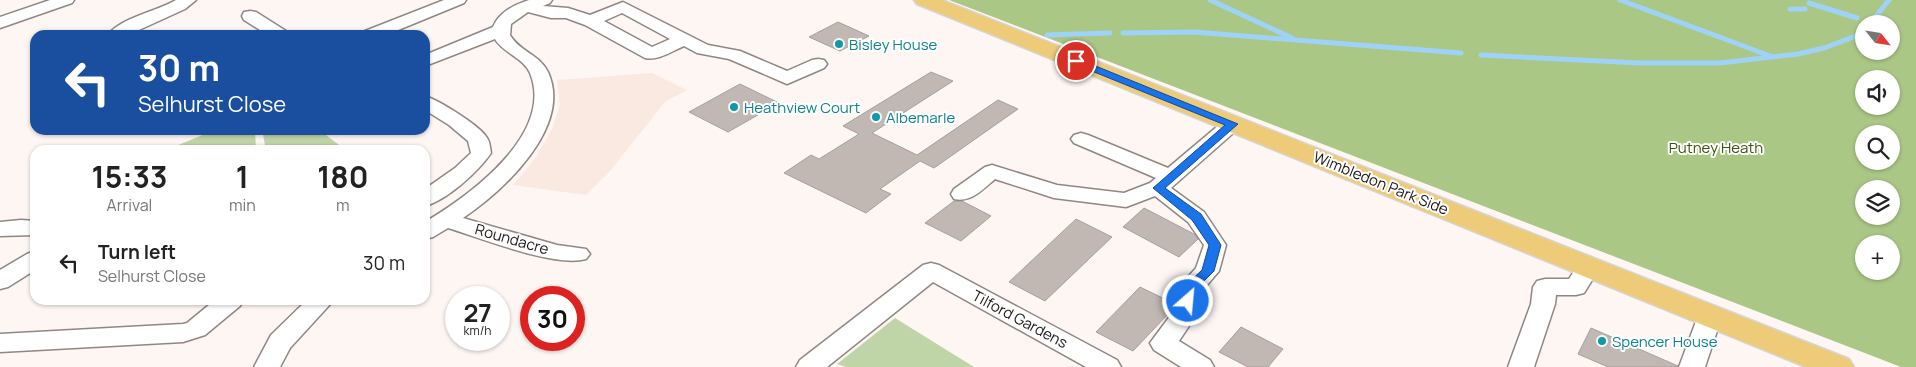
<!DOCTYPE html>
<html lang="en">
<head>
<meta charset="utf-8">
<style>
	:root { --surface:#fff; --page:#f2f2f2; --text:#222; --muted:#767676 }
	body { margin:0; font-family:Manrope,sans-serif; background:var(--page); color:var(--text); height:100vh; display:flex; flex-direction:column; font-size:19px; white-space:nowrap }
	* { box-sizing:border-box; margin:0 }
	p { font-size:16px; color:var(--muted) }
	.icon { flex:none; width:28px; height:28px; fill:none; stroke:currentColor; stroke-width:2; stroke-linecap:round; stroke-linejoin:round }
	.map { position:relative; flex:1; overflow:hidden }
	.side { position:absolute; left:30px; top:145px; width:400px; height:160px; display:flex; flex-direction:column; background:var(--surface); border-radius:15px; box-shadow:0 1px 4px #0004 }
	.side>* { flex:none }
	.guide { position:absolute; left:30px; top:30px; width:400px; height:105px; border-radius:15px; box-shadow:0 1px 4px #0004; background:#1a4fa0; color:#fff; overflow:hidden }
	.needle { width:32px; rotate:120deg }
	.buttons { position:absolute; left:1855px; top:15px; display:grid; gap:10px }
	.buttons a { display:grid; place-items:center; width:45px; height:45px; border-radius:50%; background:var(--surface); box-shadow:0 1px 4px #0004; font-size:25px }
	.speed { position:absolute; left:445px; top:286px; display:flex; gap:10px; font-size:25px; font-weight:700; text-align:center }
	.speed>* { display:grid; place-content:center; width:65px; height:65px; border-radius:50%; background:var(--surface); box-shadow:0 1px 4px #0004; line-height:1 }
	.speed small { font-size:12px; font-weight:400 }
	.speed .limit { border:8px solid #d22; background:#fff; color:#111 }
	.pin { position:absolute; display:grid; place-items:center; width:42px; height:42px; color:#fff; margin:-21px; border:2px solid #fff; border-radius:50%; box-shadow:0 1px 5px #0007 }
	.me { position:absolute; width:55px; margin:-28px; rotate:27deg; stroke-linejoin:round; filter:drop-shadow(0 0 4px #0008) }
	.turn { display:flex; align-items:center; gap:18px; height:105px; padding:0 25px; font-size:22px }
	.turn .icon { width:65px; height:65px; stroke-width:2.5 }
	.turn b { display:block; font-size:35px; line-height:42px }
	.eta { display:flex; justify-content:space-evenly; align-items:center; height:85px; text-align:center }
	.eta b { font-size:30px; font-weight:700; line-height:35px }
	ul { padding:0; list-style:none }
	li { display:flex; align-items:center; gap:15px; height:65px; padding:0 25px }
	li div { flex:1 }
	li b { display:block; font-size:19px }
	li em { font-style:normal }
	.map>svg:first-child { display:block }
	.built { fill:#fae9e1 }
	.green { fill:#c0d5a7 }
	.forest { fill:#abc786; fill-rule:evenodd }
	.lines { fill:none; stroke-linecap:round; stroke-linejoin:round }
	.stream { stroke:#9ed3f7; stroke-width:5 }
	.building { fill:#c1b8b4; stroke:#a79f9a }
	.minor-casing { stroke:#908783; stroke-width:3 }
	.major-casing { stroke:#d6d5d5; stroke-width:3 }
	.minor { fill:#fff; fill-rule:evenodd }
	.major { fill:#eecb79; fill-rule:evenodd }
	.route { fill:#1a73e8; stroke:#114b97 }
	.culture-dot { fill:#0f9aa8; stroke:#fff; stroke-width:2 }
	.labels { text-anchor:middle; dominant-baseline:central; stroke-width:4; stroke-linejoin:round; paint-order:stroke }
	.culture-label { font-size:15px; fill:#0d838f; stroke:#fff; text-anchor:start }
	.park-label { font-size:15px; fill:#395108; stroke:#fff }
	.street-label { font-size:15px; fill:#1b1716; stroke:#fff }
</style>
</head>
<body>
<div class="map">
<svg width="1916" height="367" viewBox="0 0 1916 367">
	<rect width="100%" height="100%" fill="#fef6f3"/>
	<!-- built -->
	<path class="built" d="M652 73 687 90 665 102 610 171 586 195 513 185 537 156 552 129 560 105 557 80Z"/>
	<!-- green -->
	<path class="green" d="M215 130H255L256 150H166Z
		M262 130H319L346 150H266Z
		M895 318 974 367H846L837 364Z"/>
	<!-- forest -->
	<path class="forest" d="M949 0H1916V367H1901ZM1864 24H1891V51H1864ZM1864 79H1891V106H1864ZM1864 134H1891V161H1864ZM1864 189H1891V216H1864ZM1864 244H1891V271H1864Z"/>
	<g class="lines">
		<!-- stream -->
		<path class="stream" d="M1210 0 1292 38
			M1620 0 1773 57
			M1809 3 1857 18
			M1790 9H1805
			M1872 21 1889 0
			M1123 33 1194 32 1461 53
			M1047 35 1110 33
			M1481 55 1640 63H1720L1798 54 1824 48 1856 36"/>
	</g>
	<!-- building -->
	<path class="building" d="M838 22 869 36 840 51 809 37Z
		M931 72 953 81 872 133 917 155 998 100 1018 109 934 168 920 161 880 189 891 194 866 213 784 173 811 155 819 159 859 134 843 126Z
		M740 84 779 103 728 132 689 112Z
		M954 201H962L991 216 961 241 925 223Z
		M1144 208 1194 234 1198 239 1179 257 1123 227Z
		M1076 219 1112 237 1045 301 1009 282Z
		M1140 287 1173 303 1170 312 1133 351 1096 332Z
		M1241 327 1283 349 1268 367H1248L1219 352Z
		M1591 328 1678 366 1677 367H1608L1578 354Z"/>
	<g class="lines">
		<defs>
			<path id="minor" d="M50 0H74L72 3 0 28V17Z
				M176 0H196L185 9 128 35H108C120 18 158 11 176 0Z
				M444 0H466L464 3 386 35H362L365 31Z
				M529 0H552L550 3 543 6 568 8 590 15 623 2 708 45 740 51 787 71 812 60 818 59 824 60 827 64 824 68 787 84 729 59 697 53 684 46C672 51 658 61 645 58L585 25 566 18H551L528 12 511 24 510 35C519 51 540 55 548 72 573 127 503 191 463 218L557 245 586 249 590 254 586 259C555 268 481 238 448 228L433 237 425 239V222C469 196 555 134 530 73 524 58 503 53 495 39L425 66V55L493 27C499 12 514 5 529 0ZM622 13 670 39 652 47 604 21Z
				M250 11 256 12 286 31 289 35H268L244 20 242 16 244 12Z
				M425 96C438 100 481 126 487 138 490 142 490 148 491 153 478 172 447 200 425 206V189L455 168 471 153 468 141 449 125 425 110Z
				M1232 118 1239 120 1242 124 1239 128 1171 188 1204 212 1226 245 1219 271 1202 291 1197 314 1179 341 1210 360 1214 367H1181L1154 350 1150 343 1173 312 1178 288 1196 268 1204 245 1188 222 1155 196 1126 207 1054 198 995 179C983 189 971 203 954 199L951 194 954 189 985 167 992 165 1057 185 1124 193 1150 183 1156 178 1074 143 1071 139 1074 135 1081 133 1088 135 1168 168 1225 120Z
				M21 220 35 221V235L0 236V222Z
				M35 251V270L8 287 0 289V270L27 254Z
				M1589 258 1597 260 1601 266 1584 293 1576 295H1556L1555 304 1534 367H1508L1531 304 1533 287 1537 281 1545 279H1569L1581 260Z
				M931 263 939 265 1117 360 1121 367H1086L933 282 827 367H796L800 360 923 265Z
				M215 300H243L240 306 205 335 183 342 0 352V334L183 324 187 323Z
				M307 300H334L290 348 280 367H254L271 335Z
				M1710 307 1719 310 1722 316 1705 367H1679L1698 316 1701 310Z"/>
			<path id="major" d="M914 0H942L1849 359 1854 367H1806L917 4Z"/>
		</defs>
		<!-- minor casing -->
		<use href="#minor" class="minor-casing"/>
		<!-- major casing -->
		<use href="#major" class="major-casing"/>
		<!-- minor -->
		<use href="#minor" class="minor"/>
		<!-- major -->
		<use href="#major" class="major"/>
	</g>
	<!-- route -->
	<path class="route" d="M1076 58 1238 124 1165 188 1201 214 1221 245 1214 271 1196 289 1192 304H1183L1181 301 1186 285 1202 270 1209 245 1192 220 1153 188 1225 125 1072 63 1071 61Z"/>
	<!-- markers -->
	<g class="culture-dot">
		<circle cx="839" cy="44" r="5"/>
		<circle cx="734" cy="107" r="5"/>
		<circle cx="876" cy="117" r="5"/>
		<circle cx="1602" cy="341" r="5"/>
	</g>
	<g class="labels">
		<!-- culture labels -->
		<g class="culture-label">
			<text x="849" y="44">Bisley House</text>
			<text x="744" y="107">Heathview Court</text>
			<text x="886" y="117">Albemarle</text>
			<text x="1612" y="341">Spencer House</text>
		</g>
		<!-- park labels -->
		<g class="park-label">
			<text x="1716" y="147">Putney Heath</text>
		</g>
		<!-- street labels -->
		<g class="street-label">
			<text transform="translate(1381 183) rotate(22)">Wimbledon Park Side</text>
			<text transform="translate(512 239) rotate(16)">Roundacre</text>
			<text transform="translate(1020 319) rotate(28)">Tilford Gardens</text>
		</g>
	</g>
</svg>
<div class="buttons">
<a><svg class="needle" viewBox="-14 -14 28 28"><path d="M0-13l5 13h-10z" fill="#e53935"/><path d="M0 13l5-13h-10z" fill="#767676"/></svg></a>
<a><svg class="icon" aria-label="sound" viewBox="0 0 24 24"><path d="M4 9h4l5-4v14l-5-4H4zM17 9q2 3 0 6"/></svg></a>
<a><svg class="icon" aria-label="search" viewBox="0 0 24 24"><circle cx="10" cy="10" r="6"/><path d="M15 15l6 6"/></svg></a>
<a><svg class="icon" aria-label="layers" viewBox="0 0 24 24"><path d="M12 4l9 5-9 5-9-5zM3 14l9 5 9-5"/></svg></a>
<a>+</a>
</div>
<div class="speed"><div>27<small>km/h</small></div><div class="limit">30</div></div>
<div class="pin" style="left:1076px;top:61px;background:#d93025"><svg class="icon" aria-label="arrive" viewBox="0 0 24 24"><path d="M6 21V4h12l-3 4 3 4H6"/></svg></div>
<svg class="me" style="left:1188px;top:301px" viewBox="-20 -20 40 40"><circle r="17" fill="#1a73e8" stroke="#fff" stroke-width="3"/><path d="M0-11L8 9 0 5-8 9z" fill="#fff"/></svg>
<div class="guide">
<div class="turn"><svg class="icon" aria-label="left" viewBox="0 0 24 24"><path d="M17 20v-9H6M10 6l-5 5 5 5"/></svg><div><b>30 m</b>Selhurst Close</div></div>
</div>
<section class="side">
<div class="eta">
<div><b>15:33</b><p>Arrival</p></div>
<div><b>1</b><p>min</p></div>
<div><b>180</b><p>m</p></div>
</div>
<ul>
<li><svg class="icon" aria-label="left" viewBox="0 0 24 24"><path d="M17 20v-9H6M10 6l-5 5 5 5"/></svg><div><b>Turn left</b><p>Selhurst Close</p></div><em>30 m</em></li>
</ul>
</section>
</div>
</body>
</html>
